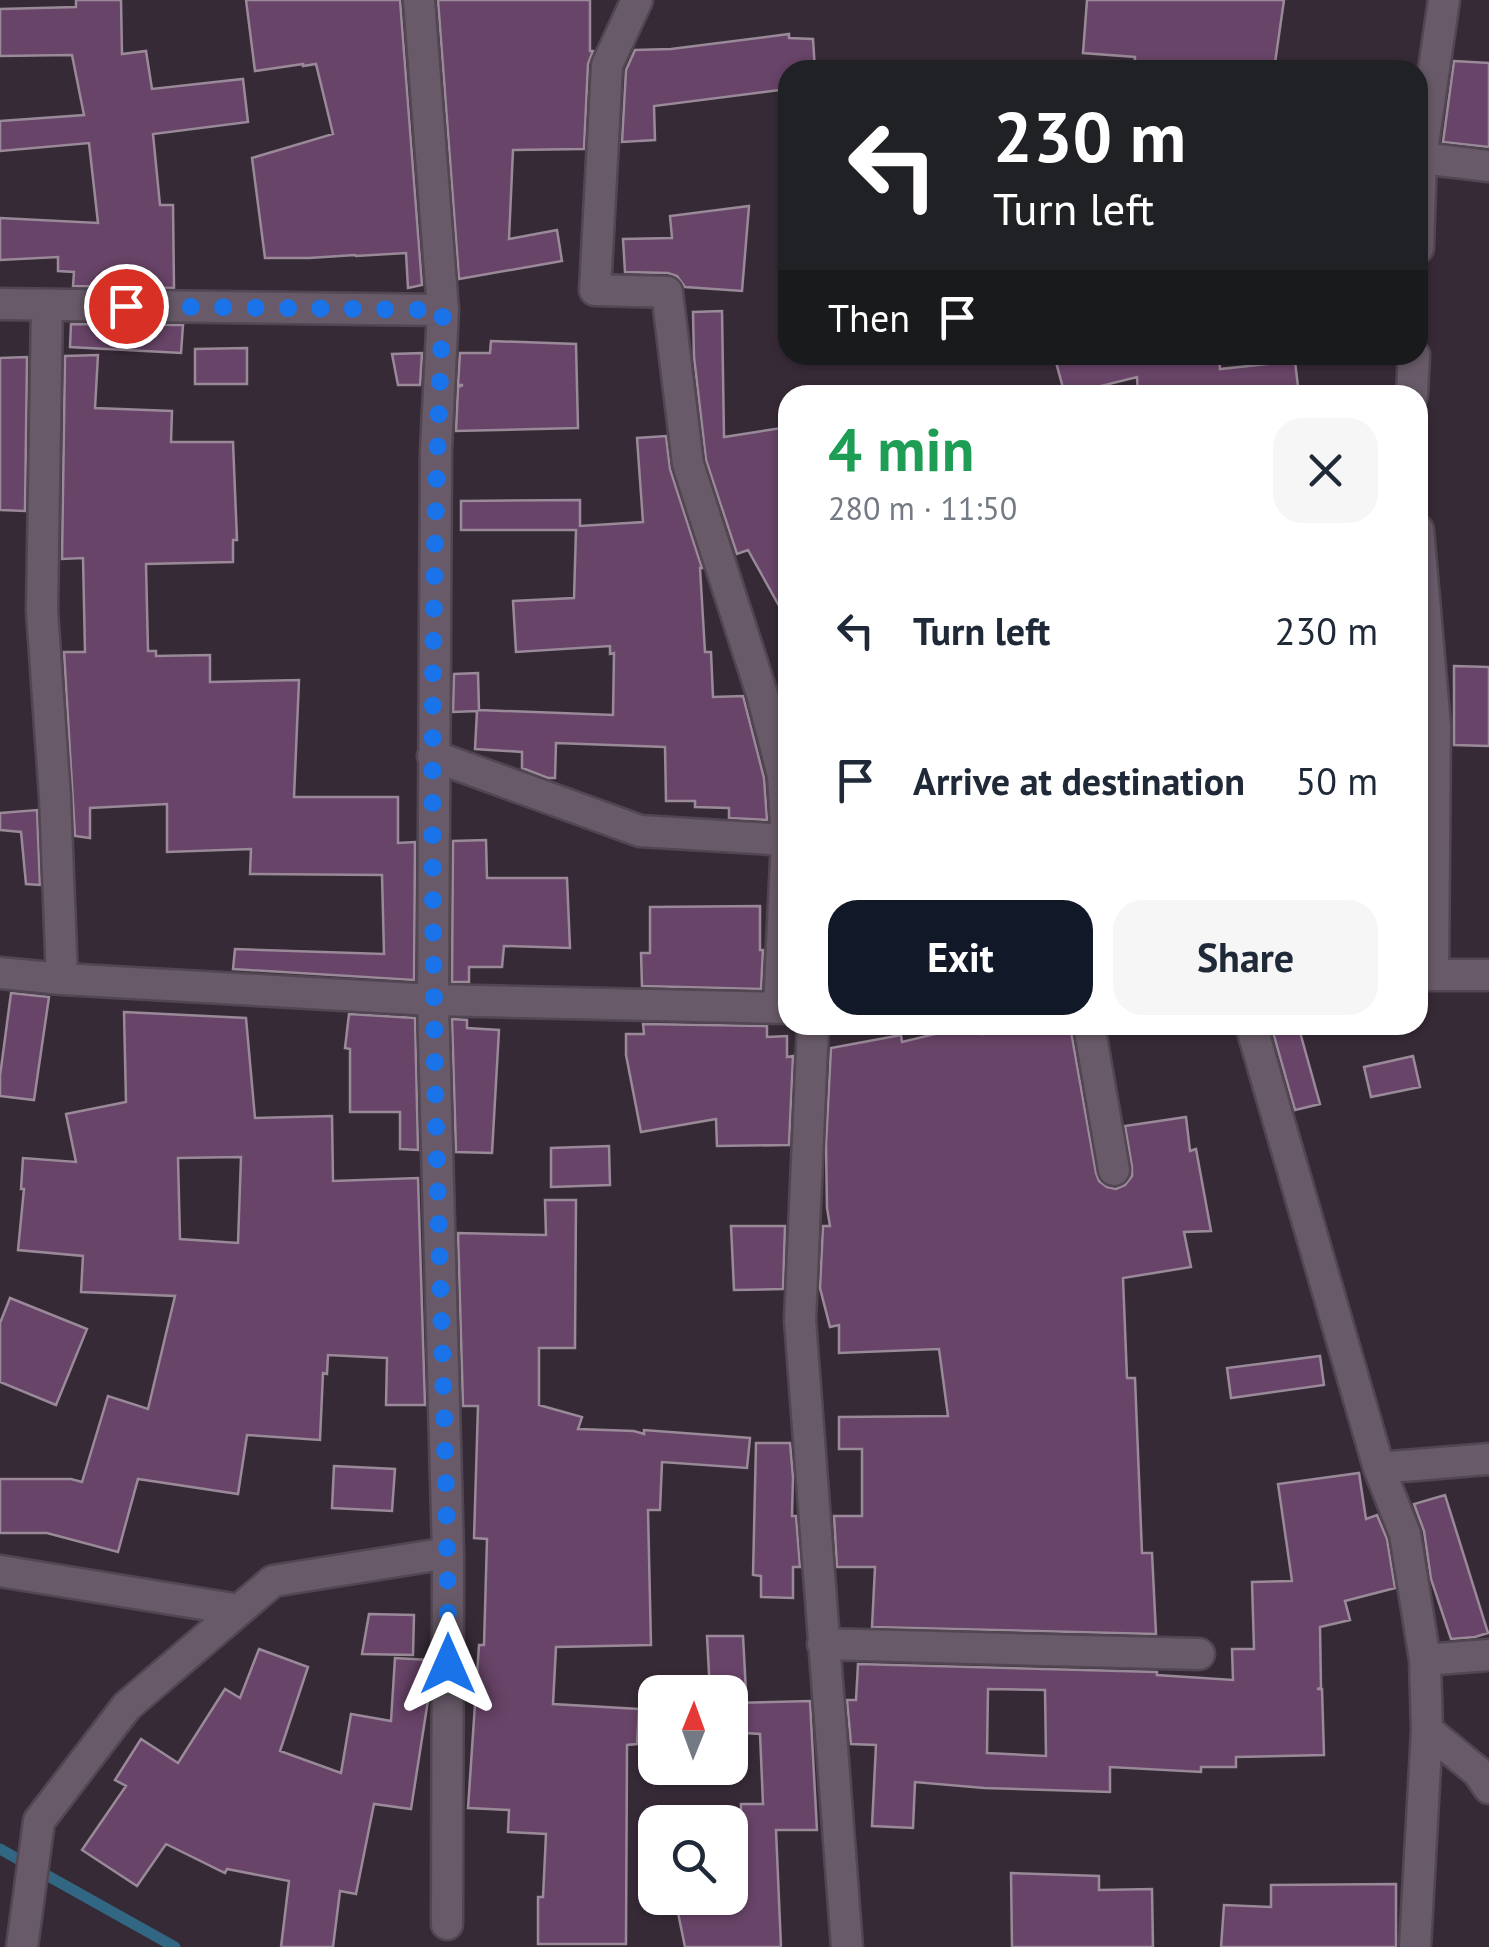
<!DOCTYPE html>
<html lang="en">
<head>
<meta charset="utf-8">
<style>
	:root { --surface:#fff; --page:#f6f6f7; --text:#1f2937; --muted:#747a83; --accent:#111827 }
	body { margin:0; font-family:"PT Sans",sans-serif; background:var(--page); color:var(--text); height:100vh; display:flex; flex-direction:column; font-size:38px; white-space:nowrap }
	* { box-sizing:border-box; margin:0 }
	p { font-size:32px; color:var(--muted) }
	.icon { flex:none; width:55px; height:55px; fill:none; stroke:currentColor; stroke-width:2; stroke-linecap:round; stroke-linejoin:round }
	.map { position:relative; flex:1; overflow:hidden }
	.drawer { position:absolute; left:778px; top:385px; width:650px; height:650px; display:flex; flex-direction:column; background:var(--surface); border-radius:30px; box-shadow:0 2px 8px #0004 }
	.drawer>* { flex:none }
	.top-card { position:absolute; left:778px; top:60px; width:650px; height:305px; border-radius:30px; box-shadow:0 2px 8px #0004; background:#202124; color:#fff; overflow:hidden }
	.needle { width:65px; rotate:1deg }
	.buttons { position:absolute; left:638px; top:1675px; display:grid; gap:20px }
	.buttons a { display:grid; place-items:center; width:110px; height:110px; border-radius:20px; background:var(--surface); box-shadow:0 2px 8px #0004; font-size:50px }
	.pin { position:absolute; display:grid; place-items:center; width:85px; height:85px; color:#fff; margin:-42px; border:5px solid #fff; border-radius:50%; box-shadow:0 2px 10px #0007 }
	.me { position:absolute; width:110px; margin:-55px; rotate:0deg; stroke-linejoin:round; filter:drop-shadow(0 0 8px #0008) }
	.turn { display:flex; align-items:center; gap:35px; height:210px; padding:0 50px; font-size:45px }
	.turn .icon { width:130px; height:130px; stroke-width:2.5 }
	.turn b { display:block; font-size:70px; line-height:85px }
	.then { display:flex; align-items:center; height:95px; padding:0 50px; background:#0003; gap:20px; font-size:38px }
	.round { display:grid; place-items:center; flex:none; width:105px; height:105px; border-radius:30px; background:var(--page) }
	.overview { display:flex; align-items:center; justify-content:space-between; height:170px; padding:0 50px }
	h1 { font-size:60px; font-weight:700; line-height:75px; color:#1e9e55 }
	.button { display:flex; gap:20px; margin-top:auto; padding:20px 50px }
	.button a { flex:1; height:115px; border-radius:30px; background:var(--accent); color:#fff; font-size:40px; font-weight:700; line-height:115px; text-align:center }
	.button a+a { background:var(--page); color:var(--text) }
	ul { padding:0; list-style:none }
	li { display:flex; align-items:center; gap:30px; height:150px; padding:0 50px }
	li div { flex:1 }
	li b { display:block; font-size:38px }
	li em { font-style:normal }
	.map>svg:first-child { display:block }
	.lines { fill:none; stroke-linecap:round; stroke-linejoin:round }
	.stream { stroke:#316783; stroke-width:11 }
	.building { fill:#684468; stroke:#9a8a99; stroke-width:2.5; fill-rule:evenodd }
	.minor-casing { stroke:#514651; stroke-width:35 }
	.minor { stroke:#685a68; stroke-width:30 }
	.route { stroke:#1a73e8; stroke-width:18; stroke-dasharray:0 32.4 }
</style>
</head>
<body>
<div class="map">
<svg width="1489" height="1947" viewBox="0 0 1489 1947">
	<rect width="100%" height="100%" fill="#362a36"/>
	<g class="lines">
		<!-- stream -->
		<path class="stream" d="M0 1849 175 1947"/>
	</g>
	<!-- building -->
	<path class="building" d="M76 0H121L122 54 146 51 152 89 243 79 248 122 153 134 160 205H173L174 288 73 286 74 272 58 271V257L0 260V218L98 223 89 143 0 151V121L84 115 72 55 0 56V9L76 7Z
		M246 0H400L422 285 408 288 406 253 356 256 355 255 309 258H265L252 158 333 134 316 64 303 66V64L255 71Z
		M438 0H590V51H593L588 64 584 149 513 150 509 239 557 230 562 261 459 279Z
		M1087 0H1284L1274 70H1226L1188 65V70H1134L1135 57 1083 53Z
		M789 34V38L813 39 815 70H788V89L654 106 655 140 622 142 626 70 635 50 671 49Z
		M1454 61 1489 63V147L1443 142Z
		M749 206 742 291 685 287 677 276 668 273 625 272 623 239 672 238 670 216Z
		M722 311 724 437 788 427V622L748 550 737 554 706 460 694 357 693 312Z
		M71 324 183 325 181 353 70 347Z
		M491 341 576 344 578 428 456 431 458 387 463 385H458L460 353H490Z
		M247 348V384H195V349Z
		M422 353 420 385H398L392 354Z
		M98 355 95 408 172 411 171 442H233L237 540H233V562L146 564 148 651H156V656L210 655V682L299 680 294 797H398V843L415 842 414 980 233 969 235 949 384 954 382 875 250 874 251 849 167 852V804L90 808V838L75 836 64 652H85L83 558 62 559 65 356Z
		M1054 355H1219L1220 369 1295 361 1299 395H1177V392L1138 394 1137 377 1065 395Z
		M27 357 25 511 0 510V358Z
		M666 436 670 469 702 568H700L705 652H711L713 697 743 696 764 778 767 820 729 818V808L695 807V801H666L665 747 556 743 555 778H548L522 768V752L475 749 477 711 453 712 454 674 478 673 479 710 613 715 614 653 610 654V646L516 652 513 601 574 598 576 530H461V501L580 500V526L643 522 637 438Z
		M1454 666 1489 667V746L1454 745Z
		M37 810 40 885 26 884 21 832 0 830V813Z
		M486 840 487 878H567L570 948 504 946 502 967H469V982H452L453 841Z
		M760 906V950H763L761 989 642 986 641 953H650V907Z
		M11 993 49 997 34 1100 0 1096V1076Z
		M124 1012 246 1018 255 1118 332 1116 333 1181 418 1178 425 1405H386L387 1358 328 1355 327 1374 323 1373 320 1440 247 1435 238 1494 138 1479 118 1552 47 1533H0V1479H71L82 1482 108 1396 148 1409 175 1296 81 1292 83 1256 18 1250 24 1189H21L23 1158 76 1162 66 1114 126 1102ZM241 1157 238 1243 180 1239 178 1158Z
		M349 1014 415 1018 418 1150 400 1149V1112H350V1049L345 1048Z
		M452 1019 467 1020V1028L499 1030 492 1153 456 1152Z
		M643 1024 767 1026V1037L787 1036V1057L793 1056 789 1145 717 1146 716 1119 641 1132 626 1055V1034H644Z
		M972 1025H980L982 1034 1045 1025H1061L1062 1032 1071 1031 1096 1173 1099 1181 1107 1187 1116 1189 1125 1185 1132 1176V1167L1125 1126 1186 1117 1190 1151 1196 1149 1211 1231 1184 1232 1191 1267 1123 1278 1127 1378H1135L1142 1553H1152L1156 1634 872 1627 875 1567H837L834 1516H862V1449H839V1417L948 1416 939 1349 839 1353V1325L830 1327 820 1288 823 1226H830L827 1208 826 1144 831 1048 901 1035 902 1042Z
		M1271 1025H1298L1320 1104 1295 1110Z
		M1413 1056 1420 1087 1371 1097 1364 1067Z
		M609 1146 610 1185 551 1187V1148Z
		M545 1200H576L575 1348H539V1405L582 1417 578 1429 634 1431 644 1434V1430L750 1438 747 1468 662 1462 660 1510H648L651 1645 556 1647 553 1704 639 1709 637 1744 627 1745 626 1944H538V1897H543L546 1834 508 1832 509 1810 468 1808 479 1645H484L487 1539 474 1538 478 1406H463L458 1233 546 1235Z
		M731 1226H785L783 1289 734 1290Z
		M10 1298 87 1329 56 1405 0 1382V1323Z
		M1320 1356 1324 1385 1231 1398 1227 1368Z
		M756 1443H790L793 1477 792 1516H796L800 1567H793V1598L761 1597V1576L753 1575Z
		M334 1466 395 1469 392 1511 332 1508Z
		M1359 1473 1366 1519 1377 1515 1387 1539 1395 1588 1345 1601 1350 1620 1320 1627 1321 1688 1317 1689H1322L1324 1755 1236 1757V1767H1201V1772L1110 1767V1792L984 1788 915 1782 913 1828 872 1826 876 1745 851 1744 847 1700H856L858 1664 1157 1672V1675L1233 1680 1232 1649H1254L1252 1582 1292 1581 1278 1484ZM988 1689 1045 1690 1046 1756 987 1753Z
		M1445 1495 1488 1633 1475 1637 1451 1639 1431 1579 1424 1531 1414 1504Z
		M369 1614 414 1615 413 1655 362 1654Z
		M707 1636H743L746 1692H710Z
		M259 1649 308 1667 280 1751 341 1773 351 1714 391 1721 395 1658 429 1660V1694L411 1809 374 1804 356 1894 340 1891 333 1947H281L289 1881 227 1869 225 1873 166 1844 137 1886 82 1850 126 1786 115 1780 141 1739 178 1763 225 1689 240 1698Z
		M810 1701 817 1830H776L781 1947H685L675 1898H730V1870L741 1868V1804H763L760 1734 730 1732V1703Z
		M1011 1873 1099 1876V1890L1152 1889 1153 1947H1012Z
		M1396 1884V1947H1221L1224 1905 1271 1907V1885Z"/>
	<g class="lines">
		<defs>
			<path id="minor" d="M637 0 607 65 595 290 667 292 688 464 762 694 783 775 787 840 779 1007
				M1421 158 1489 166
				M1418 248 1421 158 1444 0
				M0 304 443 310
				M47 305 42 611 55 797 62 979
				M1412 395 1414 355
				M1418 530 1435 726 1433 974
				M433 756 640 831 787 840
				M0 973 62 979 433 1000 788 1008
				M1418 975H1489
				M813 1025 800 1320 847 1947
				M1089 1025 1114 1170
				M1251 1025 1379 1468 1405 1534 1425 1660 1427 1730 1415 1947
				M1379 1468 1489 1459
				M0 1571 239 1610
				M823 1644 1199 1654
				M1425 1660 1489 1655
				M1427 1730 1478 1772 1489 1788
				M447 1924 448 1553
				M22 1947 39 1821 127 1706 273 1581 448 1553 433 1000 436 450 443 310 419 0"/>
		</defs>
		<!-- minor casing -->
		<use href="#minor" class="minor-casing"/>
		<!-- minor -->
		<use href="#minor" class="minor"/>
	</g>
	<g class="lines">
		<!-- route -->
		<path class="route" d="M126 306 443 310C432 539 431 769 434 999 436 1221 448 1442 448 1664"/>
	</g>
</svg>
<div class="buttons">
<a><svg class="needle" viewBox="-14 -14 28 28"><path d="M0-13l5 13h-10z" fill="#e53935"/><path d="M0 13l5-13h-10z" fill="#747a83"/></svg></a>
<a><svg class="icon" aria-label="search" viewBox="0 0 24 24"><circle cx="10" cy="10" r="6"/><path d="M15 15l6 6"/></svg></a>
</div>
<div class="pin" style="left:126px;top:306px;background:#d93025"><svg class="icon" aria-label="arrive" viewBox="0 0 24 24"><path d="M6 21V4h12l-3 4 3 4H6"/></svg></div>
<svg class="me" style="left:448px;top:1664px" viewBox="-20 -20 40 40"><path d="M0-17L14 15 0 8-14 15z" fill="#1a73e8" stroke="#fff" stroke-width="4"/></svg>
<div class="top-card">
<div class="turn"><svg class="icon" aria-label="left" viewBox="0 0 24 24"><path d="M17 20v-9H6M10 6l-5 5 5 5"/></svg><div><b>230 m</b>Turn left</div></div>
<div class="then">Then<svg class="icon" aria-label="arrive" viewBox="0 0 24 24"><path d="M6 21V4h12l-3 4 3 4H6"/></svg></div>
</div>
<section class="drawer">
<div class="overview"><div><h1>4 min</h1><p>280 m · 11:50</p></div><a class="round"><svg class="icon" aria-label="close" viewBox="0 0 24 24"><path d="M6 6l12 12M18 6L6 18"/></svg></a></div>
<ul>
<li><svg class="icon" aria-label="left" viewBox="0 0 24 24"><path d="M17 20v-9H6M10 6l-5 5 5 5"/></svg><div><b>Turn left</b></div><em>230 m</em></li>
<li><svg class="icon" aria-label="arrive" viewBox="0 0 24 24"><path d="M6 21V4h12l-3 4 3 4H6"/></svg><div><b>Arrive at destination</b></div><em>50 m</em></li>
</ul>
<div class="button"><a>Exit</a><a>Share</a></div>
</section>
</div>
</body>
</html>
